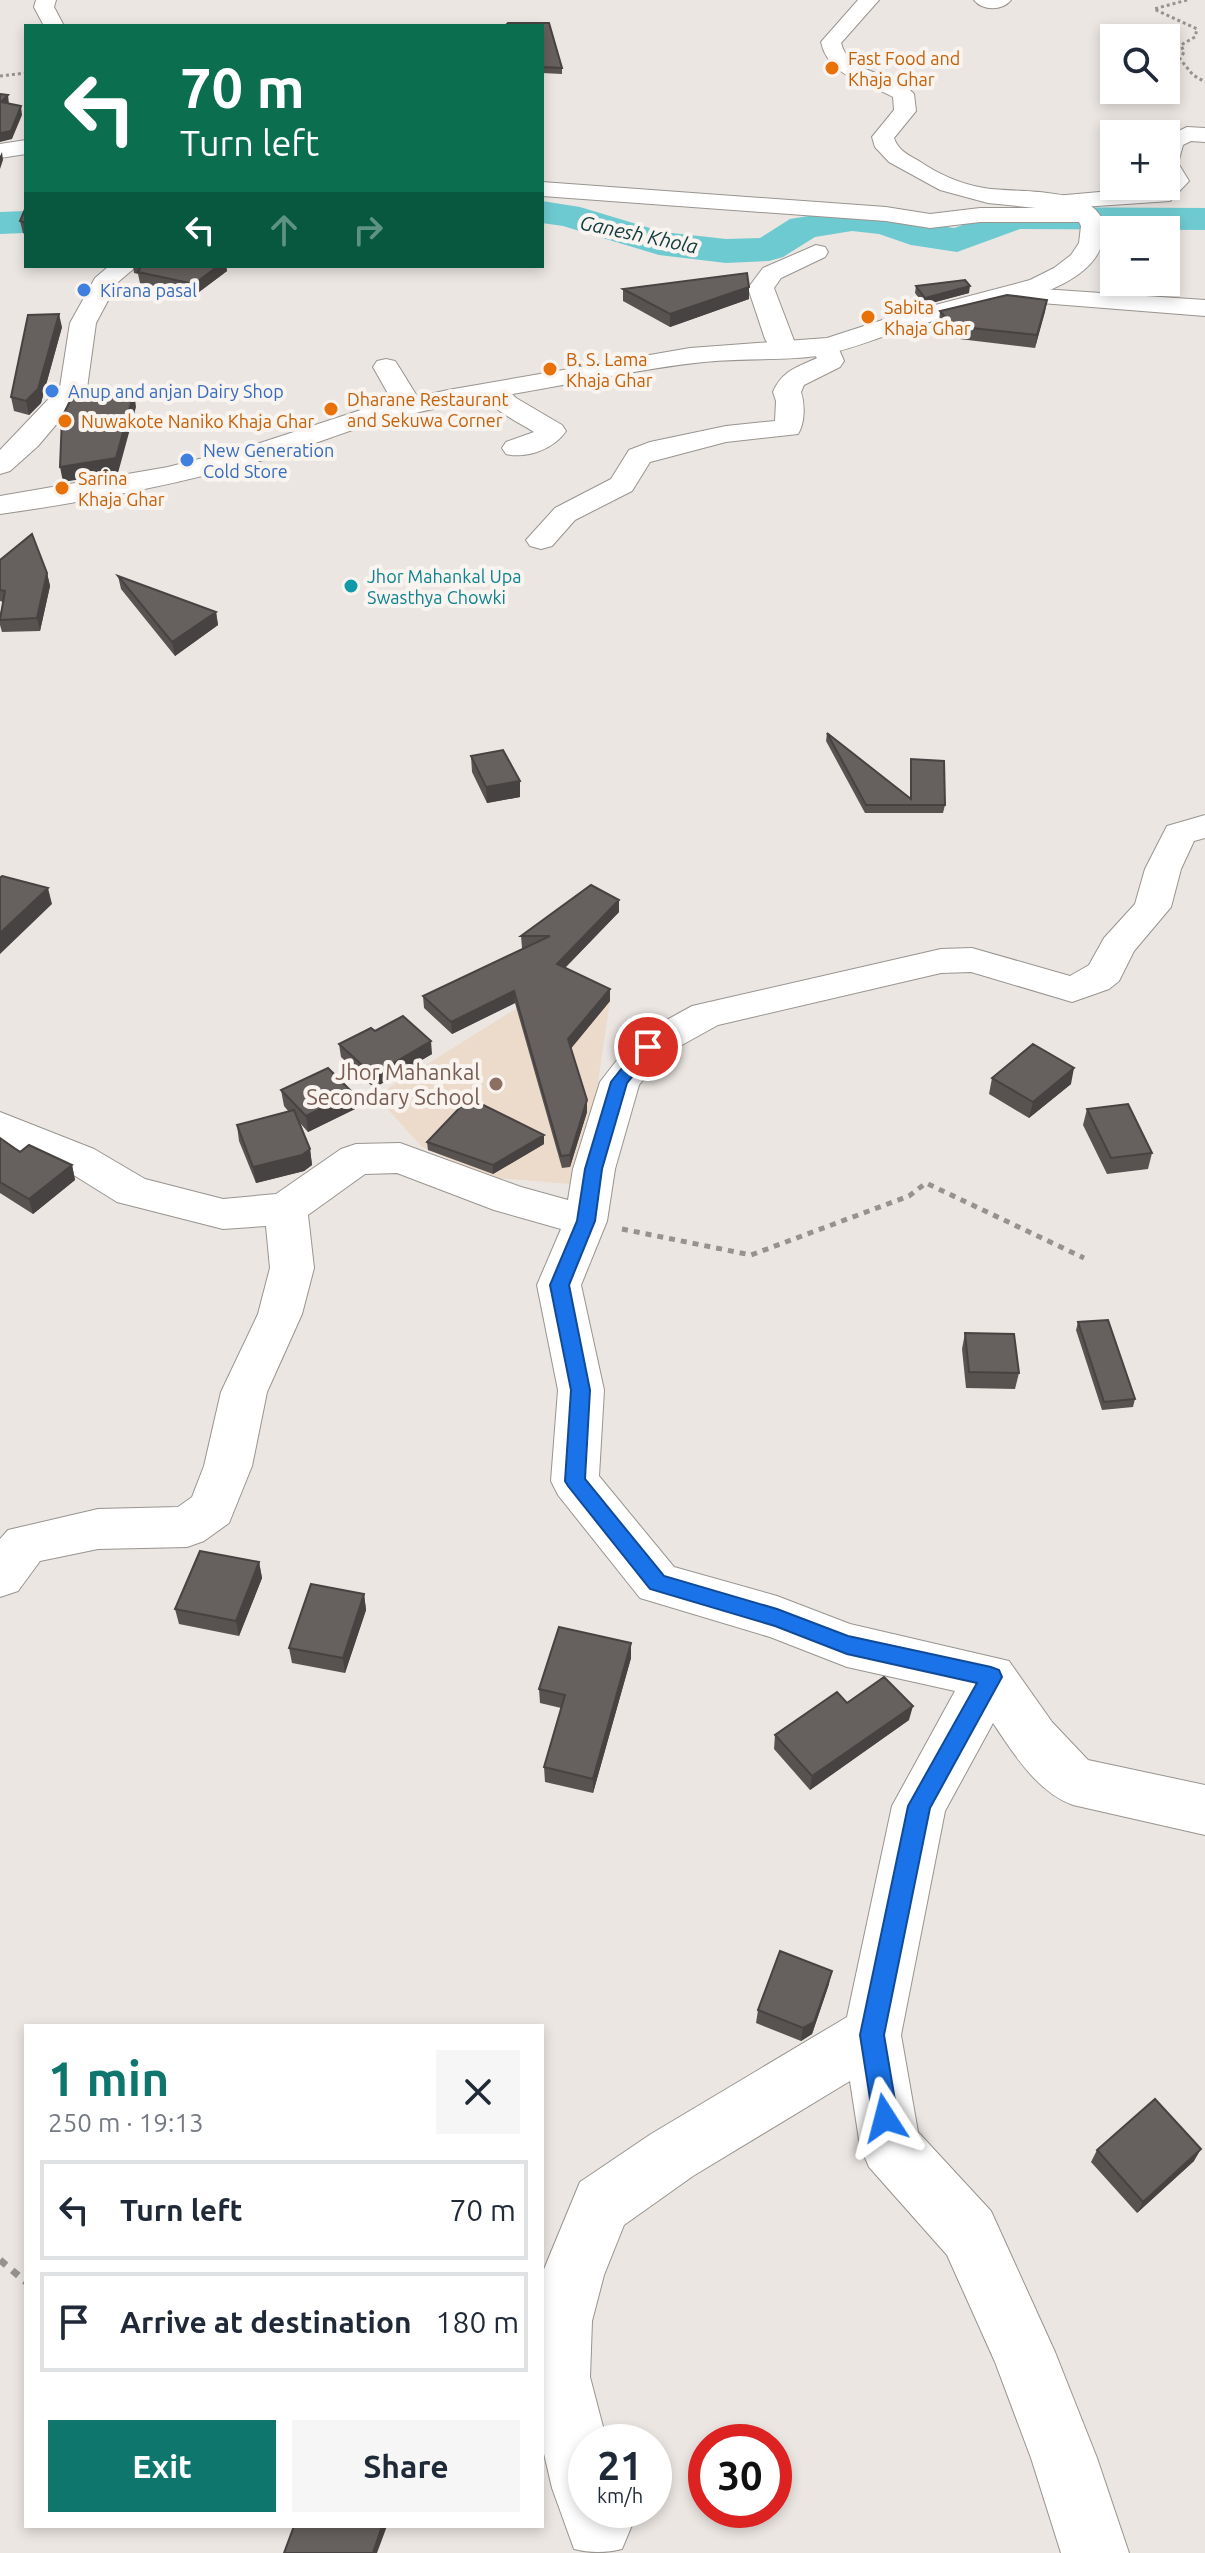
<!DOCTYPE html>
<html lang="en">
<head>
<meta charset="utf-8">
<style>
	:root { --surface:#fff; --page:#f6f6f7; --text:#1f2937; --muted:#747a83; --line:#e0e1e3; --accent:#0f766e }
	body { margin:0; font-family:Ubuntu,sans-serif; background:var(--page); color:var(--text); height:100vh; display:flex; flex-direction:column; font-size:30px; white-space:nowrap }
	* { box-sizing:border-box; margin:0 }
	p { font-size:26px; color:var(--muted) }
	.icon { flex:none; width:44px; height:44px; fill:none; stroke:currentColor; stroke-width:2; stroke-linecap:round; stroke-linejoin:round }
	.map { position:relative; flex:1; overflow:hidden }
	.details { position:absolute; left:24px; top:2024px; width:520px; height:504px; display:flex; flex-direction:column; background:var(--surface); border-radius:0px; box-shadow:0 4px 12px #0003 }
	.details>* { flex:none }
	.hud { position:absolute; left:24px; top:24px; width:520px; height:244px; border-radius:0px; box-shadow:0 4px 12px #0003; background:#0b6e4f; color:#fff; overflow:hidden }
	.controls { position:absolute; left:1100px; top:24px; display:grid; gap:16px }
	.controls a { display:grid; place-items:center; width:80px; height:80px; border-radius:0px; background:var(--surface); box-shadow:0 4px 12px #0003; font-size:40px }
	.speed { position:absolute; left:568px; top:2424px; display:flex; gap:16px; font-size:40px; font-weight:700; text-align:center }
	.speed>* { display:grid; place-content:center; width:104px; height:104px; border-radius:50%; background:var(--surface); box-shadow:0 4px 12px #0003; line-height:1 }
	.speed small { font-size:20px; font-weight:400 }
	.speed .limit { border:12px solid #d22; background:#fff; color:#111 }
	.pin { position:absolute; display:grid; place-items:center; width:68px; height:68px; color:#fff; margin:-34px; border:4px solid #fff; border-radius:50%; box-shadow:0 2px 8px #0007 }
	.me { position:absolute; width:88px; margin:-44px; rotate:351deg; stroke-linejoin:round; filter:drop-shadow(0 0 6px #0008) }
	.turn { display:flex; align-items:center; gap:28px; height:168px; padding:0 24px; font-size:36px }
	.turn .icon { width:104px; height:104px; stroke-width:2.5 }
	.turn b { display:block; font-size:56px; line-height:68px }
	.lanes { display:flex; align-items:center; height:76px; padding:0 24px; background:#0003; justify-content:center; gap:40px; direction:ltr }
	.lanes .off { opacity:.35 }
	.round { display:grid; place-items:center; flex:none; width:84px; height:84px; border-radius:0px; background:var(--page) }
	.headline { display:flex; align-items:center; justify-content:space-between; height:136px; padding:0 24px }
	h1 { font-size:48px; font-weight:700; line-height:60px; color:var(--accent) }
	.button { display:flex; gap:16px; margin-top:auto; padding:16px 24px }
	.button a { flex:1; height:92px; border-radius:0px; background:var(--accent); color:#fff; font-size:32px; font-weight:700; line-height:92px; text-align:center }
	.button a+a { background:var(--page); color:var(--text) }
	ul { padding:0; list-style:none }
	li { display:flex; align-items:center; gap:24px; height:100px; margin:0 16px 12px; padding:0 8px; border:4px solid var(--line); border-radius:0px }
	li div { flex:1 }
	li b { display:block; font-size:30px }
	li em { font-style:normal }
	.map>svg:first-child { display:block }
	.education { fill:#ecdaca }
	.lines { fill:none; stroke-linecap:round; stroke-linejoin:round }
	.river { fill:#6ecad1; fill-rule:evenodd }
	.street-casing { stroke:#98948f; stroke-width:2 }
	.secondary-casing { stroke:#98948f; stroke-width:2 }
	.path-far2 { stroke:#96928f; stroke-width:3; stroke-dasharray:3 3; stroke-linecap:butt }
	.path-far1 { stroke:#96928f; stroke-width:5; stroke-dasharray:6 6; stroke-linecap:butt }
	.path { stroke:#96928f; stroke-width:7; stroke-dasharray:8 8; stroke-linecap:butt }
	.street { fill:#fff; fill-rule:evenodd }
	.secondary { fill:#fff; fill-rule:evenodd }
	.wall { fill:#585351 }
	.shaded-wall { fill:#474342 }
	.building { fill:#66605e; stroke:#474342; stroke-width:2 }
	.route { fill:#1a73e8; stroke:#114b97; stroke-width:2 }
	.food-dot { fill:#e8710a; stroke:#f9f4ef; stroke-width:3 }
	.shop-dot { fill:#3f7fe0; stroke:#f9f4ef; stroke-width:3 }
	.culture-dot { fill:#0f9aa8; stroke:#f9f4ef; stroke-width:3 }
	.education-dot { fill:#8d6e63; stroke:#f9f4ef; stroke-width:3 }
	.labels { text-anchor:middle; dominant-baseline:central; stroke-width:8; stroke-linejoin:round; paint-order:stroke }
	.far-food-label { font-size:18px; fill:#c56008; stroke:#f9f4ef; text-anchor:start }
	.far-shop-label { font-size:18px; fill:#366cbe; stroke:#f9f4ef; text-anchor:start }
	.far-culture-label { font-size:18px; fill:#0d838f; stroke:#f9f4ef; text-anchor:start }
	.far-water-label { font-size:20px; font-style:italic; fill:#0f3b3f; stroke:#f9f4ef }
	.education-label { font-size:22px; fill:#785e54; stroke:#f9f4ef; text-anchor:end }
</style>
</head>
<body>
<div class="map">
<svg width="1205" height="2553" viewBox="0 0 1205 2553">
	<rect width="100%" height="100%" fill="#ebe6e2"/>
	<!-- education -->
	<path class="education" d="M570 975 610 1001 589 1142 580 1177 569 1184 487 1177 422 1147 376 1096Z"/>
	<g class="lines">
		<!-- river -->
		<path class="river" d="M542 201 580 207 663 232 726 239 760 238 790 219 852 209 886 212 919 223 954 228 1015 207 1205 208V230L1020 229 957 252 911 245 879 234 852 231 815 237 783 257 769 261 726 263 659 255 563 226 542 223Z
			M26 211V233L0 234V212Z"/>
		<defs>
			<path id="street" d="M36 0H56L54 7 64 26H44L34 7Z
				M974 0H1011C1002 11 983 11 974 0Z
				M1187 127 1205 128V142L1191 141 1183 145 1178 163 1189 181 1170 201 1067 208 1095 210 1099 215 1095 220 1087 222H980L930 228 886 221 542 196V182L886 207 930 214 980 208H1062L1051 201 1055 196 1166 186V137Z
				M816 245 825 247 828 252 825 257 781 278 774 288 798 351 794 357H776L765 339 748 288 763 268Z
				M1012 287 1205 300V316L1003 300 999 295 1003 290Z
				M821 339 838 347 844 361 840 367 804 385 801 392C805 404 805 423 798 434L726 442 650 462 632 491 575 520 552 546 541 549 530 546 526 540 555 508 611 479 629 450 650 442 726 426 775 421 776 401 773 392C782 371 797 367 817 358L808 347 812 341Z
				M386 359 395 361 399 367 423 406 419 412 409 414 399 412 395 406 373 367 377 361Z
				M493 383 503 385 516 398 562 425 566 431C554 449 527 459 506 454L502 448 506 442 534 432C514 420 493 410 479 391L483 385Z
				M1205 815V838L1194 841 1181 869 1171 907 1134 951 1119 981 1109 989 1072 1002 971 972 941 973 718 1025 662 1056 639 1085 615 1169 607 1221 581 1285 604 1390 599 1476 674 1567 777 1596 850 1624 1009 1661 1052 1722 1088 1760 1205 1785V1835L1073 1805C1037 1792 1014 1754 993 1723L945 1811 901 2035 918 2132 991 2211 1055 2352 1097 2458 1129 2553H1061L1031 2458 995 2362 947 2255 869 2167 860 2146 850 2081 693 2176 624 2225 604 2275 592 2321 590 2377 607 2442H586V2510H627L632 2525 622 2549C607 2553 589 2553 574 2549L552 2488 542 2445V2274L580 2182 651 2134 847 2017 892 1806 955 1691 847 1667 770 1637 640 1598 558 1495 551 1481 558 1390 537 1285 561 1229 494 1210 397 1173 365 1174 308 1215 314 1268 302 1314 267 1392 252 1466 229 1523 204 1541 187 1547 98 1549 40 1561 18 1591 0 1597V1539L8 1530 98 1509 178 1507 192 1497 204 1466 221 1392 258 1314 270 1268 266 1226 223 1229 117 1202 64 1169 0 1142V1112L94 1149 145 1179 223 1199 276 1194 341 1149 356 1144 400 1143 521 1187 568 1200 573 1169 600 1082 634 1038 692 1006 941 949 972 948 1070 976 1089 965 1104 938 1135 904 1145 869 1167 826Z"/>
			<path id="secondary" d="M858 0H879L841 43C849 76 895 71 914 94L916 111 894 138C898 150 908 155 919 161 938 174 961 184 984 188 1016 194 1116 183 1103 240 1091 299 966 311 918 325 884 335 852 350 817 356 780 361 741 358 704 362 655 367 606 377 557 386 504 396 450 404 398 417 356 426 317 444 277 456 186 483 93 501 0 514V496L168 467 257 444 367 408 448 390 690 348 827 338 901 314 1030 280 1054 268 1071 255 1079 243 1081 226 1077 218 1065 211 988 203 940 190 889 162 875 147 872 137 894 110 893 97C866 82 828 76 821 42Z
				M26 140V154L0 158V144Z
				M109 266H137L118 282 96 323 87 388 38 446 10 471 0 474V450L60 387 70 323 95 278Z"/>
		</defs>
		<!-- street casing -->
		<use href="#street" class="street-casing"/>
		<!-- secondary casing -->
		<use href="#secondary" class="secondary-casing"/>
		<!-- path-far2 -->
		<path class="path-far2" d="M1187 0 1154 9 1197 29 1195 37 1181 45 1184 52 1180 59 1193 75 1205 82
			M0 76 26 73"/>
		<!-- path-far1 -->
		<path class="path-far1" d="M622 1229 751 1255 909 1196 926 1183 1084 1258"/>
		<!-- path -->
		<path class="path" d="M0 2260 26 2282"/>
		<!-- street -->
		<use href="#street" class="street"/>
		<!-- secondary -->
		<use href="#secondary" class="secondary"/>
	</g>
	<!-- wall -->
	<path class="wall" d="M542 26 562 68V74L542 73Z
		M26 207V235L23 233 20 221Z
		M133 266H226L227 271 195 295 140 283 138 274 134 273Z
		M916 286 969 293 924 305 915 293Z
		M749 287V299L670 327 623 301V289Z
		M1047 300 1035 348 951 338 939 323 940 311Z
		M62 327 41 403 29 415 14 411 11 397Z
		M0 560 47 573 50 586 40 631 2 632 0 625V614L3 602 0 601Z
		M118 576 216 612 218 625 175 656 121 589Z
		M827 733 910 798 911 759 945 805 943 813H865L826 741Z
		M471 756 520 781V797L487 803 472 772Z
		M619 900V912L565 968 610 1001 571 1048 587 1112 570 1167 562 1168 515 1003 452 1034 424 1008 423 996 524 948H522L521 936Z
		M375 1031 432 1054 374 1088 341 1057 339 1044Z
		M992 1078 1071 1084 1029 1118 989 1094Z
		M281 1090 353 1093 355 1109 308 1132 299 1122 310 1149 312 1165 304 1171 256 1183 239 1141 237 1125 289 1112 284 1106Z
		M1087 1109 1152 1153 1148 1169 1107 1174 1083 1125Z
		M544 1135V1144L493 1174 428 1150 427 1142Z
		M0 1138 20 1152 72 1165 75 1180 33 1214 0 1193Z
		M1078 1322 1135 1399 1133 1407 1102 1410 1076 1330Z
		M965 1333 1019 1373 1015 1389 966 1388 962 1349Z
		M259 1562 262 1578 239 1636 179 1624 175 1609Z
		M364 1594 366 1610 345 1673 292 1663 289 1648Z
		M631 1658 593 1793 545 1782 544 1767 561 1708 540 1703 539 1689Z
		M847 1703 909 1720 810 1790 774 1749 775 1735Z
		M829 1984 812 2034 801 2041 756 2023 758 2010Z
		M1097 2150 1194 2161 1137 2213 1091 2162Z"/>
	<!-- shaded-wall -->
	<path class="shaded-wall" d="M8 95 9 104 1 102Z
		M21 106 22 115 12 139 0 142V133Z
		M2 152 3 160 0 169V156Z
		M214 266H226L227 271 195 295 194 284Z
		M970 286 969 293 924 305 925 298Z
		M749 287V299L670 327V314Z
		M1047 300 1045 312 1035 348 1037 335Z
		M59 314 62 327 41 403 29 415 26 401Z
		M134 392 136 407 118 473 63 482 60 467Z
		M47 573 50 586 40 631 37 618Z
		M216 612 218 625 175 656 172 642Z
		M520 781V797L487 803 486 787Z
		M48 888 52 904 0 954V933Z
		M619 900V912L557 976V964Z
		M610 989V1001L569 1051 568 1039Z
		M514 991 515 1003 452 1034 451 1022Z
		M431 1041 432 1054 374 1088 373 1075Z
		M1074 1068 1071 1084 1029 1118 1033 1102Z
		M353 1093 355 1109 308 1132 306 1116Z
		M587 1100V1112L570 1167V1155Z
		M544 1135V1144L493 1174V1165Z
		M310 1149 312 1165 304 1171 256 1183 253 1167Z
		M72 1165 75 1180 33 1214 29 1199Z
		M259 1562 262 1578 239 1636 236 1621Z
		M364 1594 366 1610 345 1673 343 1658Z
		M631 1643V1658L593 1793V1779Z
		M913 1706 909 1720 810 1790 812 1776Z
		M832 1971 829 1984 812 2034 801 2041 803 2028Z
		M1201 2149 1194 2161 1137 2213 1143 2202Z
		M382 2526H387L377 2553H373Z"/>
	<!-- building -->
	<path class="building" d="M508 23H549L562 68 542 67V26H505Z
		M0 94 8 95 1 102 21 106 11 131 0 133Z
		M26 207V223L20 221Z
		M141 266H218L194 284 138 272Z
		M747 273 749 287 670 314 623 289Z
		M965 280 970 286 925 298 916 286Z
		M1007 295 1047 300 1037 335 953 326 940 311Z
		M59 314 38 389 26 401 11 397 28 315Z
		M134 392 116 458 60 467 62 417 74 393Z
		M32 534 47 573 37 618 0 620 5 591 0 590V560Z
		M118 576 216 612 172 642Z
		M827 733 911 799V759L944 761 945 805H866Z
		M503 750 520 781 486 787 471 756Z
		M2 876 48 888 0 933V878Z
		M591 885 619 900 557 964 610 989 568 1039 587 1100 570 1155 561 1156 514 991 451 1022 423 996 550 936H521Z
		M403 1016 431 1041 373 1075 339 1044 371 1028 375 1031Z
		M1033 1044 1074 1068 1033 1102 992 1078Z
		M328 1068 353 1093 306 1116 281 1090Z
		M469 1098 544 1135 493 1165 427 1142Z
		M1128 1104 1152 1153 1111 1158 1087 1109Z
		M294 1110 310 1149 302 1155 253 1167 237 1125Z
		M0 1138 20 1152 29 1145 72 1165 29 1199 0 1182Z
		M1108 1320 1135 1399 1104 1402 1078 1322Z
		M965 1333 1014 1334 1019 1373 969 1372Z
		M200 1551 259 1562 236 1621 175 1609Z
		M311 1584 364 1594 343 1658 289 1648Z
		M559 1627 631 1643 593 1779 544 1767 565 1695 539 1689Z
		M884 1677 913 1706 812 1776 775 1735 837 1692 847 1703Z
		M780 1951 832 1971 814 2022 803 2028 758 2010Z
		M1155 2099 1201 2149 1143 2202 1097 2150Z
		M294 2526H382L373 2553H284Z"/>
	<!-- route -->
	<path class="route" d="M648 1042 656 1047 627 1083 602 1169 595 1221 569 1285 590 1390 585 1479 664 1576 777 1609 848 1636 991 1667 999 1670 1002 1677 930 1808 884 2035 898 2118 894 2127 885 2130 876 2127 873 2118 860 2035 908 1806 977 1683 847 1654 775 1626 650 1589 568 1486 565 1481 571 1390 550 1285 577 1221 585 1169 611 1082 642 1043Z"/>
	<!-- markers -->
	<g class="food-dot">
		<circle cx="832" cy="68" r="8"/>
		<circle cx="868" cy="317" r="8"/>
		<circle cx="550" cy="369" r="8"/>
		<circle cx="331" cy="409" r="8"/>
		<circle cx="65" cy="421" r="8"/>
		<circle cx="62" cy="488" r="8"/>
	</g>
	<g class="shop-dot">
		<circle cx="84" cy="290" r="8"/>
		<circle cx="52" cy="391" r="8"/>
		<circle cx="187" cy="460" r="8"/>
	</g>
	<circle class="culture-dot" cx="351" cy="586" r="8"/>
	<circle class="education-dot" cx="496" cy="1084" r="8"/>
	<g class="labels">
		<!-- far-food labels -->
		<g class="far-food-label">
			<text x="848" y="58">Fast Food and<tspan x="848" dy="21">Khaja Ghar</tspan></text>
			<text x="884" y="307">Sabita<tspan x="884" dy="21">Khaja Ghar</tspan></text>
			<text x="566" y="359">B. S. Lama<tspan x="566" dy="21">Khaja Ghar</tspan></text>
			<text x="347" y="399">Dharane Restaurant<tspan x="347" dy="21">and Sekuwa Corner</tspan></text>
			<text x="81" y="421">Nuwakote Naniko Khaja Ghar</text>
			<text x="78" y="478">Sarina<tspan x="78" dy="21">Khaja Ghar</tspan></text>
		</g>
		<!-- far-shop labels -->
		<g class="far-shop-label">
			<text x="100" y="290">Kirana pasal</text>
			<text x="68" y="391">Anup and anjan Dairy Shop</text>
			<text x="203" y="450">New Generation<tspan x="203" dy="21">Cold Store</tspan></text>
		</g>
		<!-- far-culture labels -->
		<g class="far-culture-label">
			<text x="367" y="576">Jhor Mahankal Upa<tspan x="367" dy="21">Swasthya Chowki</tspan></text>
		</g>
		<!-- far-water labels -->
		<g class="far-water-label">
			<text transform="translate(639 234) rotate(12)">Ganesh Khola</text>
		</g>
		<!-- education labels -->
		<g class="education-label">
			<text x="480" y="1071">Jhor Mahankal<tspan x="480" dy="25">Secondary School</tspan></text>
		</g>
	</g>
</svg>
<div class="controls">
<a><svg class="icon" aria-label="search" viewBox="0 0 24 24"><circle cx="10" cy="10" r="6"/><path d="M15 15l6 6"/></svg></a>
<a>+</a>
<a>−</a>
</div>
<div class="speed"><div>21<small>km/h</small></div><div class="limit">30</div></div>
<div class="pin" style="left:648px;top:1047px;background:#d93025"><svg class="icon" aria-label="arrive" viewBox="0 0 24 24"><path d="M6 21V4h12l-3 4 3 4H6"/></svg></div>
<svg class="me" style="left:885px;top:2118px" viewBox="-20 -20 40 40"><path d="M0-17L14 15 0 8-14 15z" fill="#1a73e8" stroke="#fff" stroke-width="4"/></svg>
<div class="hud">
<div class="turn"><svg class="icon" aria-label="left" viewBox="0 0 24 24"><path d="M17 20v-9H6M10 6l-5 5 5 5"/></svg><div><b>70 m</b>Turn left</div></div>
<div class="lanes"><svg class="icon" aria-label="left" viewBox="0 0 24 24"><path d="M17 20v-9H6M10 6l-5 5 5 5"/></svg><svg class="icon off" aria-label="ahead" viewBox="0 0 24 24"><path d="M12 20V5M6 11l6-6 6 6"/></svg><svg class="icon off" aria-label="right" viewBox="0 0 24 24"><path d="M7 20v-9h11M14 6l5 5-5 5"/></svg></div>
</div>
<section class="details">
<div class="headline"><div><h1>1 min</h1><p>250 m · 19:13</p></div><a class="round"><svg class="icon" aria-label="close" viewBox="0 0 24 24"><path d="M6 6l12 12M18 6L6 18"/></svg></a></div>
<ul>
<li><svg class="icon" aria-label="left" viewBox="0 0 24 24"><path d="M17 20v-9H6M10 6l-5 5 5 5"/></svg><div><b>Turn left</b></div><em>70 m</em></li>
<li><svg class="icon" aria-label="arrive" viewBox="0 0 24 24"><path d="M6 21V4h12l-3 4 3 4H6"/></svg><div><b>Arrive at destination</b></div><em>180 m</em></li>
</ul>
<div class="button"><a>Exit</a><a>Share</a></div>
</section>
</div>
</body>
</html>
